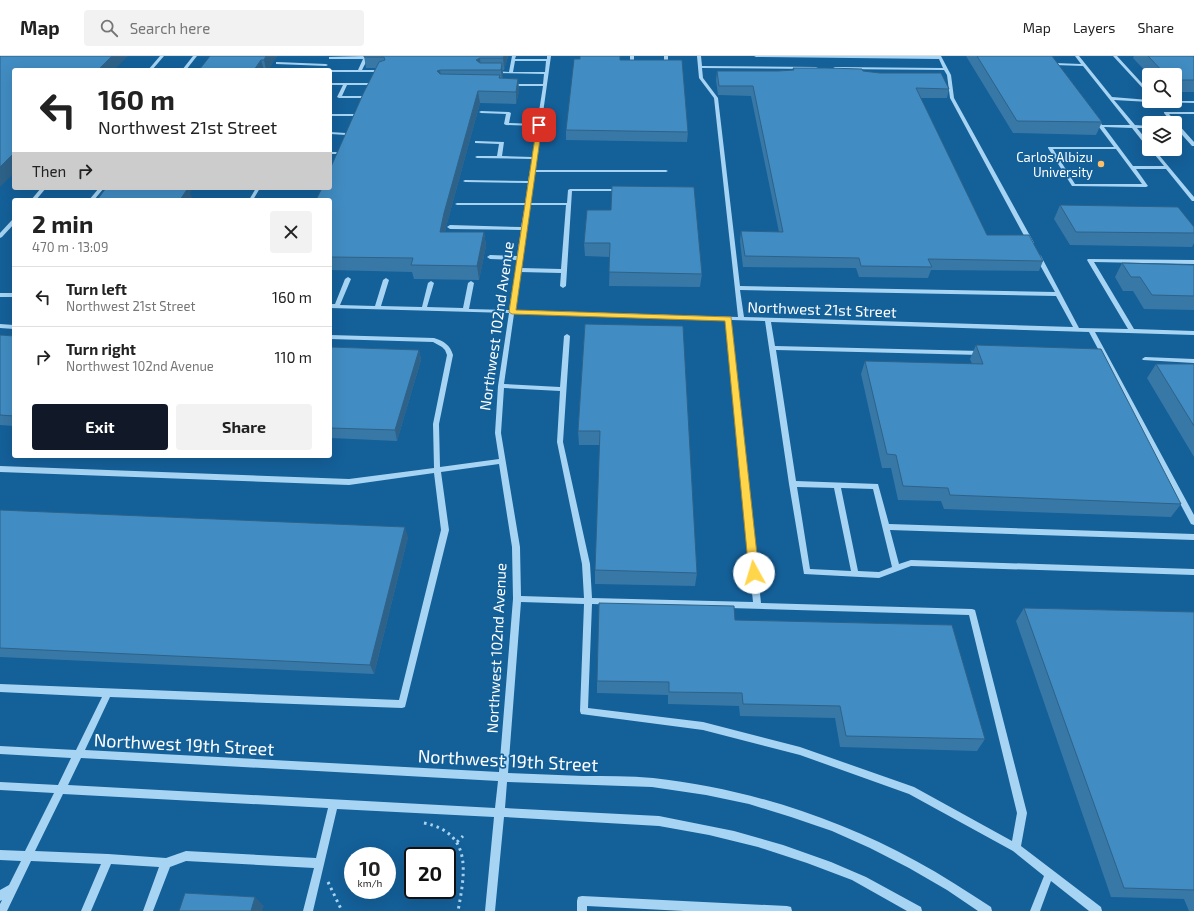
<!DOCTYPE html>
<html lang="en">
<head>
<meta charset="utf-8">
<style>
	:root { --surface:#fff; --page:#f2f2f2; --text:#222; --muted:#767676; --line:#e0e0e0; --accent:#111827 }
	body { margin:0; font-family:"Exo 2",sans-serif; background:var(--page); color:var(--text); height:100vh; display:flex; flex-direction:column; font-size:15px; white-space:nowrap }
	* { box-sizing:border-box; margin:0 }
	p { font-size:13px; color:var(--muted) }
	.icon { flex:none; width:22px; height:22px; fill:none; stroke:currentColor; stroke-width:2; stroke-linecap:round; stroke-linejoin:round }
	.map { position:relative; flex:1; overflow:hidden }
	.details { position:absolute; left:12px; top:142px; width:320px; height:260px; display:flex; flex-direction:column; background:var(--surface); border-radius:4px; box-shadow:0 4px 16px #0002 }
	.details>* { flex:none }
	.banner { position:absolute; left:12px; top:12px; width:320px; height:122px; border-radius:4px; box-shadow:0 4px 16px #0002; background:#fff; color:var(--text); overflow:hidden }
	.controls { position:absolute; left:1142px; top:12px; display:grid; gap:8px }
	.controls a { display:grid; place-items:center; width:40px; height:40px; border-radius:4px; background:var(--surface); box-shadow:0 4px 16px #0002; font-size:20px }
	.speed { position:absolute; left:344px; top:791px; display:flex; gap:8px; font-size:20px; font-weight:700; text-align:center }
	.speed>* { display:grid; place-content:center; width:52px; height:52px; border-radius:50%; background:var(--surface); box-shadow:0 4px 16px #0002; line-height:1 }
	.speed small { font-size:10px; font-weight:400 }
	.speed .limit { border:2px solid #111; border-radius:6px; background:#fff; color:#111 }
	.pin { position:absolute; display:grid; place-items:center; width:34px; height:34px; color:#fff; margin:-17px; border-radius:8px; box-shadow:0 2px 6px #0006 }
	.me { position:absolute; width:44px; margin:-22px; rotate:354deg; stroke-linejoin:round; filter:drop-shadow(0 0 3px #0008) }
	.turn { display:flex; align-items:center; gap:14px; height:84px; padding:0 20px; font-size:18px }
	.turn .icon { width:52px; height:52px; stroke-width:2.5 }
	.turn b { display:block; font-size:28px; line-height:34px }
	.then { display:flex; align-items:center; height:38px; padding:0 20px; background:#0003; gap:8px; font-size:15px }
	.round { display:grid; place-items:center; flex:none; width:42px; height:42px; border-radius:4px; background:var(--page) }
	.overview { display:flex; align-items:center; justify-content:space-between; height:68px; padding:0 20px }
	h1 { font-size:24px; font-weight:700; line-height:30px }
	.action { display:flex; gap:8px; margin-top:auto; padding:8px 20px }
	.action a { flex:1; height:46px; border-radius:4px; background:var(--accent); color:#fff; font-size:16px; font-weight:700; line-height:46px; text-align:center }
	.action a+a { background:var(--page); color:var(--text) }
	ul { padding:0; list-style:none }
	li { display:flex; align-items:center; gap:12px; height:60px; padding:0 20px; border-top:1px solid var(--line) }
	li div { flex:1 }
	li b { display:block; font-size:15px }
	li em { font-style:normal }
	header { display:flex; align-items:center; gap:24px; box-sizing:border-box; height:56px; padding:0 20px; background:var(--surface); border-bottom:1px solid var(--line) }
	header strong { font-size:19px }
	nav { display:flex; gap:22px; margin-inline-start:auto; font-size:14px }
	.search { width:280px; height:36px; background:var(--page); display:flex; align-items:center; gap:10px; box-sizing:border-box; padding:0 14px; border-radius:4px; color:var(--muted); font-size:15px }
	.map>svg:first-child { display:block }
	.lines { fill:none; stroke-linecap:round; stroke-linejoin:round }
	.path { stroke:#a7d4f3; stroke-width:3; stroke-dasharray:2.5 4; stroke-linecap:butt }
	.minor { fill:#a7d4f3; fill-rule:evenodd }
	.wall { fill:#3878a7 }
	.shaded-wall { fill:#2e6288 }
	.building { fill:#418cc2; stroke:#2e6288 }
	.route { fill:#ffd54a; stroke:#a68a30 }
	.poi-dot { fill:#ffbf69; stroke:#146099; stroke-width:1.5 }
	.labels { text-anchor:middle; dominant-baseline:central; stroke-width:3.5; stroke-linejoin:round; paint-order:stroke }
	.far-poi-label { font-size:13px; fill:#fff; stroke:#146099; text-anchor:end }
	.street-label { font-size:15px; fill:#fff; stroke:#146099 }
	.near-street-label { font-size:18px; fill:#fff; stroke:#146099 }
</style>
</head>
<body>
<header>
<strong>Map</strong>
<div class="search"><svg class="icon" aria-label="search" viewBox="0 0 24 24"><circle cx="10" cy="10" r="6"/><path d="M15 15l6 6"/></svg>Search here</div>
<nav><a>Map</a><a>Layers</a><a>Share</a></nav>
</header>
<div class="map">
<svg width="1194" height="855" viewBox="0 0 1194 855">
	<rect width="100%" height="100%" fill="#146099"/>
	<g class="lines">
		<!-- path -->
		<path class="path" d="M424 767C473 777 465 817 458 855
			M457 786 463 780
			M328 826 342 855"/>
		<!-- minor -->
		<path class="minor" d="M160 0H164L152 14H148Z
			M193 0H197L186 14H182Z
			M365 0H369L362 14H383V16H330V14H358L363 3H329V1Z
			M512 0H516L515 3H547V0H551L535 114H666L668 115 666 116H534L530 147H567L568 134 570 133H620L622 134 620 135H572L566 230 563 232 560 230 561 217 520 216 515 254 738 261 714 42 699 22 697 0H701L702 10 816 11 818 12 816 13 702 12 703 22 718 42 740 230 1055 236 1035 200 1038 198 1041 200 1079 272 1128 273 1087 204 1088 203 1194 204V208L1094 206 1134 273 1194 275V279L1095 276 1194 459V469L1191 468 1089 276 771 266 775 290 981 295 984 297 981 299 776 294 796 425 878 428 889 468 1194 478V484L890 474 899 508 911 504 1194 513V519L911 510 879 522 804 518 789 428 765 265 731 264 761 547 972 553 975 554 1027 757 1021 790 1101 851 1102 855H1089L1051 825 1040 855H1030L1044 820 1013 795 909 738 800 699 703 674 581 658 580 655 584 548 521 546 508 717C533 718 558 719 583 720 606 720 630 720 653 722 745 732 835 761 916 805 942 819 966 835 991 851L992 855H978L947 834 909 812 870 792 832 775 791 761 749 748 706 739 652 731 507 726 505 752 659 760 734 775 783 789 831 806 866 821 921 851 922 855H907L852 824 807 807 758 791 709 779 659 770 504 761 495 855H485L494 761 337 753 313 855H303L314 812 186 805 170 811 153 855H143L159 811 111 808 91 855H81L101 808 31 805 7 855H0V848L2 844 0 845V834L9 829 21 805 0 804V794L25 795 54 737 0 734V726L58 729 71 702 0 698V690L76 694 102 641 0 636V628L399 644 441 474 434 417 349 429 0 416V410L349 423 434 412 433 368 447 299 445 294 442 291 433 286 330 283V279L434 282C444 285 450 289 453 299L439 368 440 411 499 403 495 377 498 330 509 257 330 252V248H335L345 223 348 221 351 223 340 249 375 250 383 224 386 222 389 224 381 250 422 251 428 227 431 225 434 227 427 251 463 252 468 227 471 225 474 227 469 253 509 254 517 204 490 203 487 201 490 199 517 200 521 174 450 173 447 171 450 169 521 171 525 149H457L455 148 457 147H525L528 127 465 126 463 125 465 124 528 125 532 103 477 102 475 101 477 100H497L499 88 475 87V85H477L504 86 502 100 532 101 537 70 506 69 504 68 506 58 481 57 479 56 481 55 509 56 511 57 509 67 537 68 543 30H509L507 29 509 28H543L544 18 494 17 492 16 494 15 509 16ZM515 5H546L545 16H513ZM530 149H566L561 213 521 212ZM740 234 1056 240 1073 271 744 261ZM514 258 725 264 753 546 592 542 590 508 563 386 570 280 567 278 564 280 560 331 504 328ZM504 332 560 335 557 386 582 508 584 542 521 540 520 491 501 377ZM499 408 512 491 513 543 499 716 85 694 110 641 402 652 405 651 449 474 441 416ZM797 431 834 432 851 515 810 513ZM841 432 873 433 892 511 879 516 858 515ZM592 548 969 559 1017 757 1012 785 914 731 800 691 703 666 588 652ZM81 702 498 725 495 752 68 729ZM63 738 328 752 316 802 186 795 166 802 108 798 35 795Z
			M630 0H634V9H635V11H632L630 10Z
			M664 0H668V10L666 11 661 10 664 9Z
			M754 0H941L951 19 954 42 1034 187 1031 189 1028 187 950 42 947 19 944 14 835 13 833 12 835 11 943 12 939 3 756 1Z
			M1075 0H1079L1112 41 1149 44V45H1194V47L1153 46 1151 45 1149 46 1114 44 1135 69 1149 70V72H1137L1149 87V91H1147L1132 72 1104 71 1133 110H1164L1150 93H1154L1194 141V145H1192L1166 113H1136L1148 130 1146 131 1072 130 1048 92V91H1114L1093 63V61H1097L1102 69H1130L1083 10 1055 9 1053 8 1055 7 1081 8ZM1053 93H1116L1142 128H1075Z
			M1113 0H1117L1149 35V39Z
			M277 6 326 8 328 9 326 10 276 8V6Z
			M330 27H372L374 28 372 29H347L342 40H366V42H339L337 41 343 29H330Z
			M1164 56H1194V58H1169L1194 86V90H1192L1175 71V67H1172L1164 57Z
			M330 58H355L357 59 355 60H330Z
			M330 76 346 77 348 78 346 79 330 78Z
			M330 96H336L338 97 336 98H330Z
			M41 132H46L36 144H31Z
			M99 132H104L94 144H89Z
			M256 132H260L253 144H249Z
			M14 163V168L2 181 0 182V177L12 164Z
			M0 237H14V241H0Z
			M0 268 14 269V273L0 272Z
			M1145 301 1194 303V307L1143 304 1142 303Z
			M582 840 787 850 791 851 792 855H684L587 850V855H577V845L578 841Z"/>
	</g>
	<!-- wall -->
	<path class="wall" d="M277 0 268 14H199Z
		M364 0H508L504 14H503V22L518 23 519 35 516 48 480 47 446 171 445 176H484L486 190 479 224 414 223 412 216 330 214V144L376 12H366Z
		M966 0H1052L1102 66 1096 79 1013 77Z
		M1134 0H1194V36H1175V19H1149L1133 2Z
		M580 3 620 4 688 76 687 86 566 84V74Z
		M793 12 863 15 949 33 947 42H920L987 179 1043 205 1039 215 931 214 928 222 859 221 856 212 743 211 740 185 741 175 779 176 751 40 718 39 716 24 717 15H778L793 14Z
		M1060 149 1194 171V187L1192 191 1070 189 1054 163Z
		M587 154 702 218 700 231 609 230 610 201 585 200 584 187Z
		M1122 207 1194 209V254L1144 253 1133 235H1123L1115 221Z
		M585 268 697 517 695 530 595 528V514L600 389H579L578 375Z
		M0 279 14 280V370L0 369Z
		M976 289 1181 448 1171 461 944 453 941 445 898 444 891 412H882L861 318 865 305 972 308 970 303Z
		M330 291 419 294 421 304 397 385 330 382Z
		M1156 308H1194V401L1147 322Z
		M0 454 408 481 374 618 0 601Z
		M1024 552 1194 556V855H1189L1184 843 1111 841 1016 565Z
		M735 564 985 683 977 695 840 691 835 662 740 660 739 650 668 648V639L597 637V625Z"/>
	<!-- shaded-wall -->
	<path class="shaded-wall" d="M112 0H128L114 14H98Z
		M266 0H277L268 14H266L264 4Z
		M504 0H508L504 14 503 2Z
		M480 2 481 14 476 4Z
		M261 4 264 14H254Z
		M502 7 503 19 502 26 501 14Z
		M440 14 442 26 437 15Z
		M518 23 519 35 516 48V36Z
		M478 35 480 47 446 171 442 189 440 176 444 157Z
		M14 97V117L0 131V111Z
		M181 132H193L190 137 193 144H180Z
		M484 176 486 190 479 224 477 210Z
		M419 294 421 304 397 385 395 374Z
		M405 471 408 481 374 618 370 609Z
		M255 841 264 850 262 855H251Z"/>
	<!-- building -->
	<path class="building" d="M0 0H112L98 14H14V97L0 111Z
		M210 0H266L264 4H261L254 14H199Z
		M364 0H504L503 2H480L476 4 480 7H502L501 14H440L437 15 440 18 500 19 499 22 518 23 516 36 478 35 444 157 440 176H484L477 210 411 209 413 202 330 201V144H316L322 132H330V113L363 38 379 6 385 4 384 1H364Z
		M580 0H620V4H682L688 76 566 74 574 3H580Z
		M977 0H1052L1102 66 1017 65Z
		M1148 0H1194V24H1175V19H1166Z
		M793 12H827L862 13 863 15 880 17H941L949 33 916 32 987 179H1029L1043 205 928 203 932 211 861 210 859 202 745 200 741 175 783 176 753 30H719L717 15H778L794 14Z
		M612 130 694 131 702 218 609 216 610 187H584L587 154H611Z
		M106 132H188L180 144H97Z
		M1060 149 1178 151 1194 171V177L1076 176Z
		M1122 207 1194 209V240L1152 239 1140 221H1131Z
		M585 268 683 270 697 517 595 514 600 375H578Z
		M0 279 14 280V360L0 359Z
		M976 289 1101 293 1181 448 950 439 948 432 903 430 896 399 887 398 865 305 983 308Z
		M330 291 419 294 395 374 330 372Z
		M1156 308H1194V370Z
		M0 454 405 471 370 609 0 592Z
		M599 547 734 550 735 564 952 569 985 683 846 680 840 650 743 648 742 637 669 636V626L597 625Z
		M1024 552 1194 556V834L1124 832Z
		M185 837 255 841 251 855H179Z"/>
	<!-- route -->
	<path class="route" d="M537 68 542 69 516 254 731 261 759 517 757 520H750L749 517 725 265 512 258 509 256Z"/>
	<!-- markers -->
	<circle class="poi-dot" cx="1101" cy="108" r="4"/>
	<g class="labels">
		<!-- far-poi labels -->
		<g class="far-poi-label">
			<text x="1093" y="101">Carlos Albizu<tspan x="1093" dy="15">University</tspan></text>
		</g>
		<!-- street labels -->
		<g class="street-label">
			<text transform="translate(822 253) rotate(2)">Northwest 21st Street</text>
			<text transform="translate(496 270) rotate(-82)">Northwest 102nd Avenue</text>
			<text transform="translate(496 592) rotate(-87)">Northwest 102nd Avenue</text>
		</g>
		<!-- near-street labels -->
		<g class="near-street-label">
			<text transform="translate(184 688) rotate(3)">Northwest 19th Street</text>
			<text transform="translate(508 704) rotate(3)">Northwest 19th Street</text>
		</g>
	</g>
</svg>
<div class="controls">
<a><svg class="icon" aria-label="search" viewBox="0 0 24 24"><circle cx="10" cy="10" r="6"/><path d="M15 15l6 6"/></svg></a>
<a><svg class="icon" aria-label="layers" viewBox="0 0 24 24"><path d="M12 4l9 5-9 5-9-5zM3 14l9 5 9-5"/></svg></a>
</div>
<div class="speed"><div>10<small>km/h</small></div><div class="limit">20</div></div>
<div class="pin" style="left:539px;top:69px;background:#d93025"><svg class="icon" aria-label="arrive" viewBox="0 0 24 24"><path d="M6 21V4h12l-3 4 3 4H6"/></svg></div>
<svg class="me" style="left:754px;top:517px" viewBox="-20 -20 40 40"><circle r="19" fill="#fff"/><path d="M0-13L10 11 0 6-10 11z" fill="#ffd54a"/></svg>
<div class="banner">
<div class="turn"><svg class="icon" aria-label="left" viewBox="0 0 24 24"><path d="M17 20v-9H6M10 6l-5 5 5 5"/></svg><div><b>160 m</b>Northwest 21st Street</div></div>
<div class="then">Then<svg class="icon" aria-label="right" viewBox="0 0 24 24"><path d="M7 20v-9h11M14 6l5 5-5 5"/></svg></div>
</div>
<section class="details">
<div class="overview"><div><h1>2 min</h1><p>470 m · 13:09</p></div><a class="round"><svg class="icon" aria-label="close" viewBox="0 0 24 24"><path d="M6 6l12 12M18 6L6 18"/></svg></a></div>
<ul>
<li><svg class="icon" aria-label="left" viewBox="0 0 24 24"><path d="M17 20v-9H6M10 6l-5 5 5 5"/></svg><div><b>Turn left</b><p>Northwest 21st Street</p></div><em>160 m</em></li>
<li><svg class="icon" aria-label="right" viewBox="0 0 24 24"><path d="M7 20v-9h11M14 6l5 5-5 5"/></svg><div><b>Turn right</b><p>Northwest 102nd Avenue</p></div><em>110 m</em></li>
</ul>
<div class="action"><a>Exit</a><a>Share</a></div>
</section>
</div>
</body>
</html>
